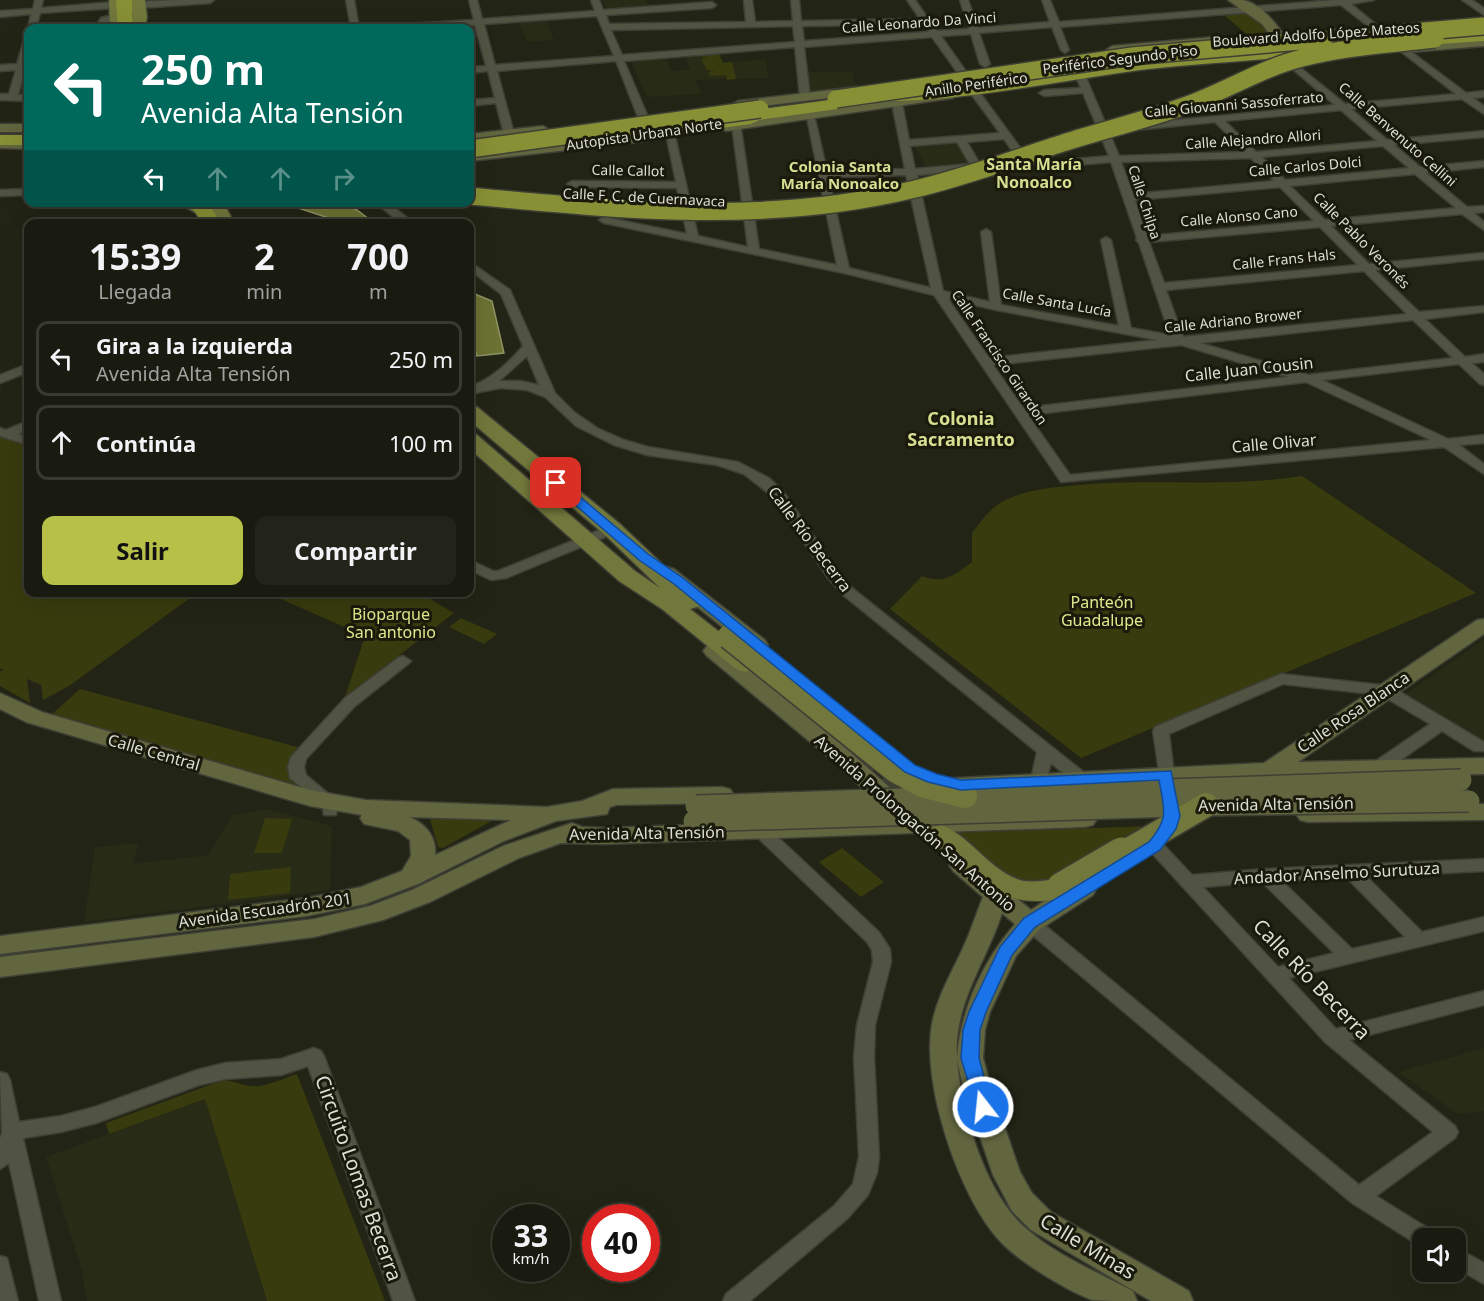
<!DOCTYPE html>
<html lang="es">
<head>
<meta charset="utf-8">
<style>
	:root { --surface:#1a1b10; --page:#232419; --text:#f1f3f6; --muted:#9fa19f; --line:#383930; --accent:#b7c148 }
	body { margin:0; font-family:"Noto Sans",sans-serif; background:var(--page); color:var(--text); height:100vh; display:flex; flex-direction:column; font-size:22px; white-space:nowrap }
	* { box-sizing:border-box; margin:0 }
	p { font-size:20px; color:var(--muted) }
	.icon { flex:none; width:33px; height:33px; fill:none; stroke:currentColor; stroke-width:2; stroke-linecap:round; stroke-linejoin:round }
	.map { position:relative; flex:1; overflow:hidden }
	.sheet { position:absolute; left:24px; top:219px; width:450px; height:378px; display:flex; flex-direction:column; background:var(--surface); border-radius:12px; box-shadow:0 6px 24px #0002,0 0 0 2px var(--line) }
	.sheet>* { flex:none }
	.top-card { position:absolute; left:24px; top:24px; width:450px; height:183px; border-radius:12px; box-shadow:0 6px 24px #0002,0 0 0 2px var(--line); background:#00695c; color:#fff; overflow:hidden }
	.controls { position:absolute; left:1412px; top:1228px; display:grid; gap:12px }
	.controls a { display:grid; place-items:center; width:54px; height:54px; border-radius:12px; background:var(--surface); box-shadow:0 6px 24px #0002,0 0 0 2px var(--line); font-size:30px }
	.speed { position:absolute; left:492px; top:1204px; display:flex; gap:12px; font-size:30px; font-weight:700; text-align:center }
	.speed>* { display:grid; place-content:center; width:78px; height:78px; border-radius:50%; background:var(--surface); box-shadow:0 6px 24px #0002,0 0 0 2px var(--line); line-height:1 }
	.speed small { font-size:15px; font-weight:400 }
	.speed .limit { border:9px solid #d22; background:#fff; color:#111 }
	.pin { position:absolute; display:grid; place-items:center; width:51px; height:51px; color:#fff; margin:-26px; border-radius:12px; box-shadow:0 3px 9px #0006 }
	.me { position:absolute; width:66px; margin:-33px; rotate:344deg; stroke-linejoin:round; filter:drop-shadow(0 0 4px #0008) }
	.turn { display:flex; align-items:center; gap:21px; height:126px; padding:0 18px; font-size:27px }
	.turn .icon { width:78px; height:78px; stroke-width:2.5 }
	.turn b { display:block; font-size:42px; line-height:51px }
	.lanes { display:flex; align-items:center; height:57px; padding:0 18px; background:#0003; justify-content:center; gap:30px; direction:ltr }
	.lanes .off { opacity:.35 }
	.eta { display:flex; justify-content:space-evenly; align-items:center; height:102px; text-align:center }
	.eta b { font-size:36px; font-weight:700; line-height:42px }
	.button { display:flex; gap:12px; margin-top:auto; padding:12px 18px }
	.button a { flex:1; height:69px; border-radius:12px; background:var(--accent); color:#111; font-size:24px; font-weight:700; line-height:69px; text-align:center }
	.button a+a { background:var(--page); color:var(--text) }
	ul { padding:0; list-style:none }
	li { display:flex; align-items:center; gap:18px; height:75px; margin:0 12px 9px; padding:0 6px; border:3px solid var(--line); border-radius:12px }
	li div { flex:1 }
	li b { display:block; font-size:22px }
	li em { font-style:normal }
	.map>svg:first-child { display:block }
	.built { fill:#282b15 }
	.green { fill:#383b0d }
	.water { fill:#6c7232; stroke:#8e9363; stroke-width:1.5 }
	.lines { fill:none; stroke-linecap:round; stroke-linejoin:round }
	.primary-tunnel { stroke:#3e4032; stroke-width:24; stroke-dasharray:24 12; stroke-linecap:butt }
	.street-casing { stroke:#3e3f35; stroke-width:3 }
	.secondary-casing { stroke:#3e3f35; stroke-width:3 }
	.primary-casing { stroke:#3e3f35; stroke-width:3 }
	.highway-casing { stroke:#3e3f35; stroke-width:3 }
	.street { fill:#515443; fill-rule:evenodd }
	.secondary { fill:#62663f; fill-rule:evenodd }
	.primary { fill:#72783b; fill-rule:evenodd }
	.highway { fill:#889035; fill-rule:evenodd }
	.secondary-bridge-casing { stroke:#3e3f35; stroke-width:24; stroke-linecap:butt }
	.primary-bridge-far1-casing { stroke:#3e3f35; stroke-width:27; stroke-linecap:butt }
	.primary-bridge-casing { stroke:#3e3f35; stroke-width:34; stroke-linecap:butt }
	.highway-bridge-casing { stroke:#3e3f35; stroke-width:20; stroke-linecap:butt }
	.secondary-bridge { stroke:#62663f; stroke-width:21 }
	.primary-bridge-far1 { stroke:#72783b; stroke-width:24 }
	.primary-bridge { stroke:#72783b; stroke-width:31 }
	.highway-bridge { stroke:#889035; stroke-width:17 }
	.route { fill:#1a73e8; stroke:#114b97; stroke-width:1.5 }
	.labels { text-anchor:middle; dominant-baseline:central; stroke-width:6; stroke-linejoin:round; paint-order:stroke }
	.far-street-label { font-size:14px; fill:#dddfd5; stroke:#191a0c }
	.far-neighbourhood-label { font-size:15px; font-weight:bold; fill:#d6df91; stroke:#191a0c }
	.far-quarter-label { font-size:16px; font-weight:bold; fill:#d6df91; stroke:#191a0c }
	.street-label { font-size:16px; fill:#dddfd5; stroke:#191a0c }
	.park-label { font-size:16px; fill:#dfe98c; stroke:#191a0c }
	.neighbourhood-label { font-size:18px; font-weight:bold; fill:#d6df91; stroke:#191a0c }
	.near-street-label { font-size:20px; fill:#dddfd5; stroke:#191a0c }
</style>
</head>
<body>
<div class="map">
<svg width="1484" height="1301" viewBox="0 0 1484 1301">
	<rect width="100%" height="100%" fill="#222415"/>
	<!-- built -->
	<path class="built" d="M603 0H646L649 7 607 10Z
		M546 20 554 40 527 42 519 23Z
		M719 54 724 63 765 59 769 78 696 80 702 94 647 97 631 61 666 58 672 71 690 70 685 57Z
		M807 72H852L855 83 862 88 811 93Z
		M958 142 969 165 926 167 914 145Z
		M1484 639V747L1401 697Z
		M268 809 332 826 330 890 84 922 95 847 139 843 133 864 208 855 232 815Z
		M1484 1048V1111L1458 1114 1398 1072Z
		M205 1099 267 1301H87L82 1271 46 1157Z"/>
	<!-- green -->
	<path class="green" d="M1251 13 1276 35 1252 39 1224 15Z
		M719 54 723 63 732 62 736 79 727 80 726 75 710 76 708 72 715 71 707 70 701 59 707 58 700 56Z
		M0 437 28 444V592L197 593 69 686 43 700 41 685 27 679 30 703 0 686V671L4 670 0 668Z
		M1302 476 1476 593 1081 758 890 609 922 576C943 585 956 574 972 562V533C982 520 992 505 1008 499 1030 489 1055 487 1079 485 1153 478 1228 488 1302 476Z
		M267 593H420L454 613 345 697 365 636Z
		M461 618 497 634 484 644 449 627Z
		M80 689 301 748 290 778 298 788 52 714Z
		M432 817 492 818 493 820 443 848 438 847 430 819Z
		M265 818 292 819 282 853H254Z
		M1152 826 1057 881 1014 883 951 833Z
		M842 848 884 882 861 897 819 862Z
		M291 867 290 893 228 900 230 874Z
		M297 1074 385 1301H267L205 1099 109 1134 106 1123 223 1080C234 1081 242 1085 251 1086 266 1088 283 1078 297 1074Z"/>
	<!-- water -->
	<path class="water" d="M283 203H341L357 210 374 223H344Z
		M470 292 492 301 504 353 477 356 470 335Z"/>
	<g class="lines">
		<!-- primary-tunnel -->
		<path class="primary-tunnel" d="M856 754 915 810"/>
		<defs>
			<path id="street" d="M35 0H43L41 8 116 2 120 5 116 8 40 13 36 28 28 29 31 14 0 17V11L33 9Z
				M174 0H214L210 3 139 8 135 5 139 2Z
				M346 0H354L359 28H351Z
				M469 0H477L482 19 595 11 591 0H599L603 10 712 2 716 5 712 8 606 15 609 24 746 22 744 0H752L755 22 793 21 791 0H799L801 21 920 19 907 0H915L937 31 969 29 960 0H968L978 28 1050 22 1042 0H1050L1059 22 1336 0H1374L1351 4 1379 27 1372 29 1341 5 1060 27 1069 50 1065 53 1061 50 1052 27 979 33 990 64 985 67 980 64 971 34 941 36 965 70 960 73 957 72 932 37 804 47 810 97 805 100 800 97 795 47 624 61 648 117 643 120 638 117 616 61 497 71 513 130 508 133 503 130 496 103 470 106V100L495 98 488 71 470 73V67L486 66 475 25 421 28H388L392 25 474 20ZM597 16 614 56 495 65 484 24ZM923 24 929 32 804 41 802 26ZM793 26 795 42 622 55 611 30Z
				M1462 0H1472L1484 8V15Z
				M116 14 120 17 119 19 107 22 103 28H95L101 18Z
				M28 37 26 63H28V69H25L18 95H28V101L0 100V94H9L16 70 0 71V65L17 64 24 40Z
				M1402 45 1466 93 1484 91V97L1473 98 1484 106V114L1462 99 1351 109 1387 140 1484 131V137L1394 145 1420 167 1484 161V167L1426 173 1467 207 1484 206V212L1474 213 1484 222V230L1462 214 1331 226 1369 264 1484 253V259L1375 270 1419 312 1484 306V312L1425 319 1465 357 1484 354V362L1472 363 1484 374V385L1480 384 1459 364 1322 380 1448 439 1484 435V443L1459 445 1484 464V474L1444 447 1061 482 934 295 844 273 604 223 599 220 604 217 687 234 677 188 572 187 567 184 572 181 676 182 666 134 674 132 698 236 748 247 732 125 740 123 759 249 837 265 806 113 814 115 827 171 905 169 892 103 897 100 902 103 909 140 1000 133 969 91 974 88 977 89 1027 157 1053 161 1109 156 1083 93 1044 96 1039 93 1044 90 1081 88 1075 75 1080 72 1085 75 1119 156 1245 152 1215 122 1135 130 1130 127 1135 124 1335 105 1289 66V62L1292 61 1345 104 1456 94 1399 50 1398 48ZM1341 110 1377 141 1256 152 1225 121ZM1004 139 1020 162 1024 163 1053 167 1111 162 1137 238 1136 240 1139 243 1170 335 1131 328 1111 240 1106 237 1101 240 1119 326 1001 305 991 232 986 229 981 232 990 302 943 291 917 175 978 169 980 164 967 142ZM957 142 970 164 915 169 910 146ZM1383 146 1409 168 1285 180 1262 157ZM1251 158 1274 181 1133 194 1121 162ZM1415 174 1456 208 1325 220 1290 186ZM906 175 931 288 849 268 828 177ZM1280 187 1314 221 1147 236 1135 200ZM1320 227 1358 265 1164 283 1149 242ZM1364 271 1407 314 1183 337 1166 290ZM948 299 996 310 1158 340 989 358ZM1413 320 1453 358 1308 375 1200 343ZM1181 345 1289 377 1023 408 993 365ZM1306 382 1431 440 1070 475 1028 415Z
				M28 189V195L0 196V190Z
				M375 202H387L415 224H402Z
				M470 262 510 290 555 393 574 412 597 428 624 440 648 447 738 462 769 478 783 491 838 572 852 588 1086 774 1088 778 1086 782H1074L1051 763 1045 784H1033L1031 780 1037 752 842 594 828 578 773 497 744 474 717 465 647 455 614 445 576 426 545 397 527 390 500 388 470 394V386C489 381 510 362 523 346L501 294 470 270ZM527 356 539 385 520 381H499Z
				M28 364V372L0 383V375Z
				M28 421V429L18 434 28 437V445L0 436V428L6 430Z
				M612 525 617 526 619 529 617 532 506 578 491 580 470 570V560L493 571H498Z
				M403 656 411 661 408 664 355 706 306 759 304 767 306 775 338 802 336 815H324L322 804 290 778 288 767 291 757 345 698 398 658Z
				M1281 674 1390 686 1484 742V751H1474L1442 731 1382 773H1370L1368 769 1370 765 1430 724 1381 695 1283 684 1169 734 1174 774 1172 778H1160L1153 731 1155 727Z
				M760 824 766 826 879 932 890 949 891 962 875 1025 874 1057 879 1157 877 1173 868 1195 848 1218 750 1301H723L726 1294 834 1206 853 1184 859 1157 854 1057 857 1025 873 962 872 950 867 942 754 834 752 830 754 826Z
				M1155 840 1161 842 1192 875 1266 869 1484 859V871L1367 877 1422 932 1484 917V931L1289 978 1336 1029 1484 991V1005L1349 1040 1455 1126 1458 1132 1455 1138 1376 1196 1434 1232 1437 1239H1422V1246H1420L1352 1203 1024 928 1021 923 1024 918 1030 916 1036 918 1359 1185 1433 1132 1325 1042 1149 850 1147 846 1149 842ZM1347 878 1405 937 1352 949 1282 881ZM1262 882 1334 953 1278 967 1203 887Z
				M314 1048 321 1051 324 1056 415 1301H393L308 1066 281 1075 225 1079 199 1085 96 1123 61 1132 23 1138 61 1301H39L9 1163 0 1169V1138L2 1133 0 1072 7 1074 10 1080 19 1122 61 1116 95 1107 197 1070 225 1063 281 1059Z
				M1455 1247 1484 1263V1284L1455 1267Z
				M0 1256 7 1258 18 1301H0Z"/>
			<path id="secondary" d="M1228 0C1233 0 1238 0 1243 0 1259 3 1278 24 1285 38L1283 41H1275L1262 24Z
				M1434 22 1438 23V29L1333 38 1327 34 1333 30Z
				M1215 37 1221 41 1219 44 1112 54 1106 50 1112 46Z
				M1484 38V46L1411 52 1405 48 1411 44Z
				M856 87 863 91 861 94 738 109 731 105 738 101Z
				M948 91 955 95 953 98 726 131 719 127 726 123Z
				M0 124H28V132H0Z
				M543 126 550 130 548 133 470 142V134Z
				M642 134 649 138 647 141 470 161V153Z
				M0 140 28 141V149L0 148Z
				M667 567 674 569 765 640 768 645 765 650 758 652 751 650 660 577 657 573 660 569Z
				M1484 619V634L1298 762 1484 758V774L1265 778 939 795 931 793 928 787 931 781 939 779 1264 763 1477 620Z
				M714 644 721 646 849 751 906 802 910 808 906 814 898 816 890 814 833 761 707 656 703 651 707 646Z
				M0 693 42 712 310 790 366 800 547 807 582 801 613 789 722 787 730 789 734 795 730 801 722 803 616 805 610 807 607 814 556 821 504 841 418 884 365 904 307 916 0 954V936L307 898 361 887 402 871 411 856 410 840 398 831 364 824 360 818 362 815 310 806 26 722 0 709ZM409 817 511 820 435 855C437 837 425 823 409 817Z
				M1484 804V820L1308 822 1300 820 1296 814 1300 808 1308 806Z
				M1085 811 1093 813 1097 819 1093 825 1085 827 605 844 561 843 519 858 430 902 383 920 314 937 0 977V957L314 919 370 906 412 890 503 846 572 823 582 827 605 828Z
				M961 856 969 859 1031 910C1048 900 1072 877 1093 883L1096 889 1093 895 1039 930 1016 956 990 1012 985 1030 983 1058 991 1087 1020 1172 1032 1193 1051 1212 1189 1291 1193 1301H1151L1031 1230 1012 1211 993 1175 963 1087 957 1060C961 1110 984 1189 1022 1225 1053 1254 1095 1271 1133 1291L1137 1301C1124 1301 1104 1301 1092 1300 1066 1290 1018 1261 1000 1241 959 1197 921 1083 932 1024 937 997 952 972 963 948 971 931 976 914 983 897L953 871 949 865 953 859ZM1002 913 1015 924C983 961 961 1008 957 1057 953 1004 987 961 1002 913Z"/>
			<path id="primary" d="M109 0H123L124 28H110Z
				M131 0H145L147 17 145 28H131L133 17Z
				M177 202H198L204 208 196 213Z
				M206 202H223L235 224H218Z
				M470 405 477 407 620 524 697 597 701 602 697 607 690 609 754 659 757 664 754 669 745 672 736 669 662 609 619 581 470 449V433L477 435 635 571 660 588 604 534 470 421Z
				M941 825C968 834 988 868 1017 879 1035 886 1054 875 1072 881L1076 888 1072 895C1008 915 976 882 931 842L928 835 931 828Z"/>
			<path id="highway" d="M116 0H132L133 28H118Z
				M1441 26 1447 28 1449 31 1447 34 1484 31V41L1424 45 1418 43 1416 40 1418 38 1320 45 1325 49 1317 54C1258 61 1199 63 1140 70 1058 81 975 99 892 101L886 100 884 96 886 92 892 91 929 90 1143 60 1297 47 1289 42 1297 37Z
				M867 95 873 96 875 100 873 104 759 120 751 124 617 142 611 141 608 137 611 133 617 132 725 117 733 113Z
				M0 135H28V145H0Z
				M188 202H207L222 224H203Z"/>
		</defs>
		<!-- street casing -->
		<use href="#street" class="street-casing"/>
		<!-- secondary casing -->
		<use href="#secondary" class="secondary-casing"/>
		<!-- primary casing -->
		<use href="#primary" class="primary-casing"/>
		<!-- highway casing -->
		<use href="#highway" class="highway-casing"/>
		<!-- street -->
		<use href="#street" class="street"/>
		<!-- secondary -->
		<use href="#secondary" class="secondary"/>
		<!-- primary -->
		<use href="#primary" class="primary"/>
		<!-- highway -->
		<use href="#highway" class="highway"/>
		<defs>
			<path id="secondary-bridge" d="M696 806 1461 780
				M694 821 1206 805 1469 801"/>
			<path id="primary-bridge-far1" d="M729 637 896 771 922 785 965 796
				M1120 855 1206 805"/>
			<path id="primary-bridge" d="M1062 888 1122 853"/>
			<path id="highway-bridge" d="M1413 32 1484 26
				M836 99 1132 56 1324 39
				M470 149 760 109
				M470 196C618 210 765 225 911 190 963 178 1013 159 1063 143 1104 130 1146 120 1187 105 1226 91 1262 68 1302 58 1345 47 1391 44 1435 39"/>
		</defs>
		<!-- secondary-bridge casing -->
		<use href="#secondary-bridge" class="secondary-bridge-casing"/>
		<!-- primary-bridge-far1 casing -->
		<use href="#primary-bridge-far1" class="primary-bridge-far1-casing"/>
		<!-- primary-bridge casing -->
		<use href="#primary-bridge" class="primary-bridge-casing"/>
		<!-- highway-bridge casing -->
		<use href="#highway-bridge" class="highway-bridge-casing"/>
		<!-- secondary-bridge -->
		<use href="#secondary-bridge" class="secondary-bridge"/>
		<!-- primary-bridge-far1 -->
		<use href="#primary-bridge-far1" class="primary-bridge-far1"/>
		<!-- primary-bridge -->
		<use href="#primary-bridge" class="primary-bridge"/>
		<!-- highway-bridge -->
		<use href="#highway-bridge" class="highway-bridge"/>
	</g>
	<!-- route -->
	<path class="route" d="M556 479 560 480 648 554 683 578 915 765 937 774 961 780 1171 771 1180 816 1176 829 1160 850 1035 927 1012 955 986 1012 980 1030 979 1058 992 1107 990 1112 983 1114 977 1112 961 1058 963 1030 969 1012 1000 947 1024 918 1149 842C1170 817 1164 809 1159 780L961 790 928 782 905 772 674 584 639 560 552 485 550 483Z"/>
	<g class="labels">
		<!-- far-street labels -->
		<g class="far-street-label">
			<text transform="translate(919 22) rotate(-4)">Calle Leonardo Da Vinci</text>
			<text transform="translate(1316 34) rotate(-4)">Boulevard Adolfo López Mateos</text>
			<text transform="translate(1120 59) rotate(-7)">Periférico Segundo Piso</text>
			<text transform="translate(976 84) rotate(-8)">Anillo Periférico</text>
			<text transform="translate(1234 104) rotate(-5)">Calle Giovanni Sassoferrato</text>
			<text transform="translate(644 134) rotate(-8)">Autopista Urbana Norte</text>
			<text transform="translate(1398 134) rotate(41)">Calle Benvenuto Cellini</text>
			<text transform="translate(1253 139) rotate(-4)">Calle Alejandro Allori</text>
			<text transform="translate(1305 166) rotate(-5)">Calle Carlos Dolci</text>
			<text transform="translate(628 170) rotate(1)">Calle Callot</text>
			<text transform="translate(644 197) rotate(3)">Calle F. C. de Cuernavaca</text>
			<text transform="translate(1145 202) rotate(72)">Calle Chilpa</text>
			<text transform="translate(1239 216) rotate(-5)">Calle Alonso Cano</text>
			<text transform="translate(1362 240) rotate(45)">Calle Pablo Veronés</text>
			<text transform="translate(1284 259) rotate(-6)">Calle Frans Hals</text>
			<text transform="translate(1057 302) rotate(10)">Calle Santa Lucía</text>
			<text transform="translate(1233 320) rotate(-6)">Calle Adriano Brower</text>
			<text transform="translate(1000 357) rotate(56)">Calle Francisco Girardon</text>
		</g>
		<!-- far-neighbourhood labels -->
		<g class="far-neighbourhood-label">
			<text x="840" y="166">Colonia Santa<tspan x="840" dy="17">María Nonoalco</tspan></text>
		</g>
		<!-- far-quarter labels -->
		<g class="far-quarter-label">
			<text x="1034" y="164">Santa María<tspan x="1034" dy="18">Nonoalco</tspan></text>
		</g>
		<!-- street labels -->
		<g class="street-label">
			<text transform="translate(1249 369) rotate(-6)">Calle Juan Cousin</text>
			<text transform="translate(1274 443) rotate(-5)">Calle Olivar</text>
			<text transform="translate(810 539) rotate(53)">Calle Río Becerra</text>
			<text transform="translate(1353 712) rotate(-34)">Calle Rosa Blanca</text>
			<text transform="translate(154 752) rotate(16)">Calle Central</text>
			<text transform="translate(1276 804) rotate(-1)">Avenida Alta Tensión</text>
			<text transform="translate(915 823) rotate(41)">Avenida Prolongación San Antonio</text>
			<text transform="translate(647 833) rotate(-1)">Avenida Alta Tensión</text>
			<text transform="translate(1337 873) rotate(-3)">Andador Anselmo Surutuza</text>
			<text transform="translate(265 910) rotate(-8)">Avenida Escuadrón 201</text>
		</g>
		<!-- park labels -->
		<g class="park-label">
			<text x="1102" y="602">Panteón<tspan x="1102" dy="18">Guadalupe</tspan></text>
			<text x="391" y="614">Bioparque<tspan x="391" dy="18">San antonio</tspan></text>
		</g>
		<!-- neighbourhood labels -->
		<g class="neighbourhood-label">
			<text x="961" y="418">Colonia<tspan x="961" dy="21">Sacramento</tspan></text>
		</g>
		<!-- near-street labels -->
		<g class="near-street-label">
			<text transform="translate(1312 979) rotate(46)">Calle Río Becerra</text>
			<text transform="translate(359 1178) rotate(70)">Circuito Lomas Becerra</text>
			<text transform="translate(1088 1246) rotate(31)">Calle Minas</text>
		</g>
	</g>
</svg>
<div class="controls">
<a><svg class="icon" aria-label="sound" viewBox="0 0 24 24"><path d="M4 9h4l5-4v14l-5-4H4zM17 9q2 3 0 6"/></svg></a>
</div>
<div class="speed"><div>33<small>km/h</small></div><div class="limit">40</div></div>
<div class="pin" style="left:556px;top:483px;background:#d93025"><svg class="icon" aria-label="arrive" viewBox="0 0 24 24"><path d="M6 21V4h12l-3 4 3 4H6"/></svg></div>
<svg class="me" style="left:983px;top:1107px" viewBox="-20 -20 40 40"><circle r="17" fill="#1a73e8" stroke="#fff" stroke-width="3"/><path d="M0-11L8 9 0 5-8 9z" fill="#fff"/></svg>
<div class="top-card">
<div class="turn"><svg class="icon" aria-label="left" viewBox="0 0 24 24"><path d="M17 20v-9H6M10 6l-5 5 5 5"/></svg><div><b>250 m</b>Avenida Alta Tensión</div></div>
<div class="lanes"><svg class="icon" aria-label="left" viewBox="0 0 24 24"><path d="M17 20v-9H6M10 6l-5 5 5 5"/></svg><svg class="icon off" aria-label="ahead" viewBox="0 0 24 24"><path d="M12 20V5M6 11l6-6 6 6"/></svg><svg class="icon off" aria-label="ahead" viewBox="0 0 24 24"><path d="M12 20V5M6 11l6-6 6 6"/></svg><svg class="icon off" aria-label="right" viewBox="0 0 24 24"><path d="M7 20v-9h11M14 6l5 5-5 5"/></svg></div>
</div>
<section class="sheet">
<div class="eta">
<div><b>15:39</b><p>Llegada</p></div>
<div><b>2</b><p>min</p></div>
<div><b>700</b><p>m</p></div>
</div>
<ul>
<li><svg class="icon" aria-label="left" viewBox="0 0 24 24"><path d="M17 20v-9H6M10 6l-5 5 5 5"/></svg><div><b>Gira a la izquierda</b><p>Avenida Alta Tensión</p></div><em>250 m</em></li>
<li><svg class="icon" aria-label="ahead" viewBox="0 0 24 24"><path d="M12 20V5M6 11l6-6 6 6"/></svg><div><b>Continúa</b></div><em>100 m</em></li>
</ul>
<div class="button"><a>Salir</a><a>Compartir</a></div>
</section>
</div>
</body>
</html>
